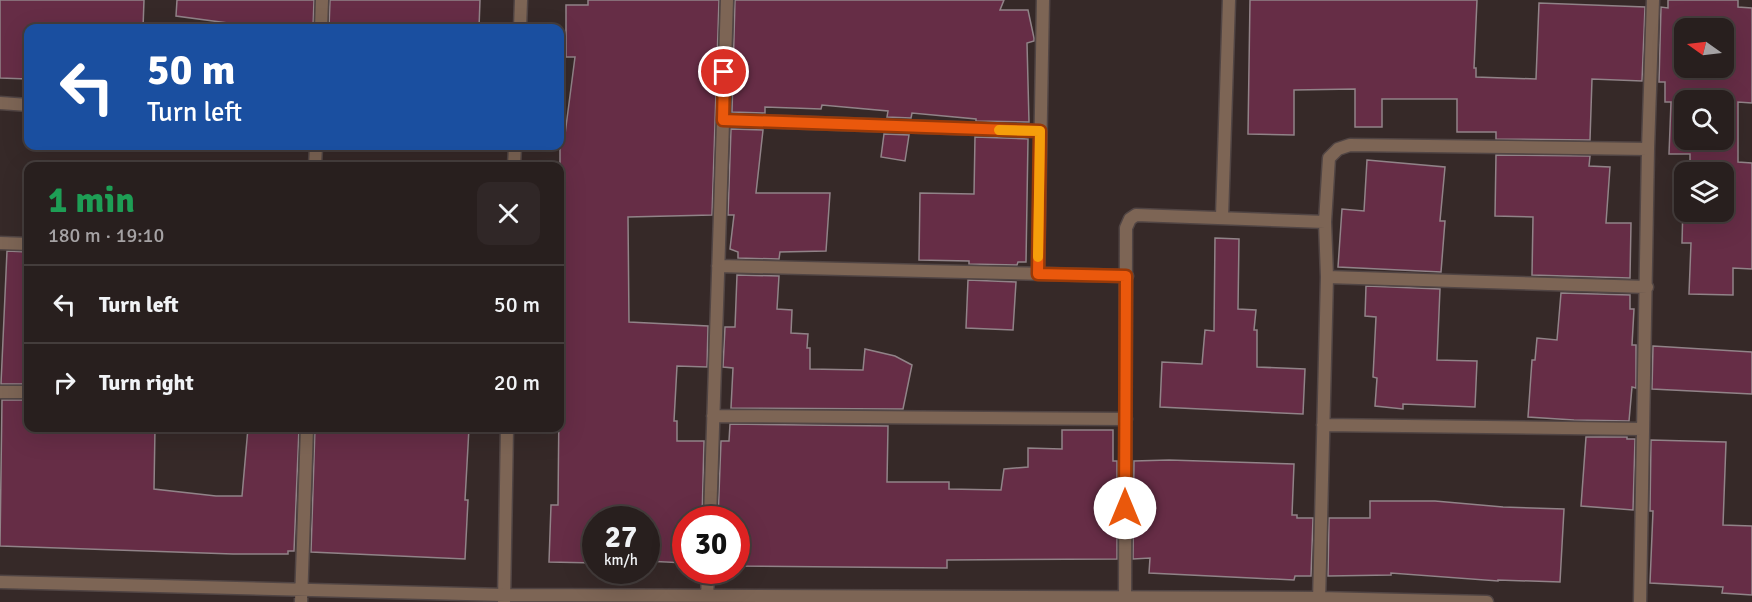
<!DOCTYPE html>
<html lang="en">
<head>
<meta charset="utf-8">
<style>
	:root { --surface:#281f1e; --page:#302727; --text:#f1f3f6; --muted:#a5a2a4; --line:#443d3c }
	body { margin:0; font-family:Signika,sans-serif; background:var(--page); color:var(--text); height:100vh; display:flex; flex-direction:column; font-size:22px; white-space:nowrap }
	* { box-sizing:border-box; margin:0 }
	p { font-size:20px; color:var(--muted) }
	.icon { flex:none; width:33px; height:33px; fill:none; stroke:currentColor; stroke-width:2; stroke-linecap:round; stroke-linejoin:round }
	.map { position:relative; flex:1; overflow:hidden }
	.panel { position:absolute; left:24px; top:162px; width:540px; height:270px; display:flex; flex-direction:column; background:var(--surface); border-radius:12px; box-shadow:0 6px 24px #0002,0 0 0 2px var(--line) }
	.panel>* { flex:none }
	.guide { position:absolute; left:24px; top:24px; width:540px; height:126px; border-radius:12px; box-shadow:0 6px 24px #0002,0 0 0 2px var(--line); background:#1a4fa0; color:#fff; overflow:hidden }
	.needle { width:39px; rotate:284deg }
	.tools { position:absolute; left:1674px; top:18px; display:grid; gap:12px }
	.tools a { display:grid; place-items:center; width:60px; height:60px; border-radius:12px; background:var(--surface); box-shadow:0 6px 24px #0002,0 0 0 2px var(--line); font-size:30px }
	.speed { position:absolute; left:582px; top:506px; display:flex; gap:12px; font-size:30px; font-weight:700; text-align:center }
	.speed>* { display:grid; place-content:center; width:78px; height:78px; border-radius:50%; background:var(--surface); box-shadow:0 6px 24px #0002,0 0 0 2px var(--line); line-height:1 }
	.speed small { font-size:15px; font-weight:400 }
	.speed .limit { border:9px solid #d22; background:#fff; color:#111 }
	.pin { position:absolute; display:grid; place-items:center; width:51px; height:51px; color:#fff; margin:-26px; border:3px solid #fff; border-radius:50%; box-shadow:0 2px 6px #0007 }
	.me { position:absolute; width:66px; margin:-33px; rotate:0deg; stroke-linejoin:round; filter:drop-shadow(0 0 4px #0008) }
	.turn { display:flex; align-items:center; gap:21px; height:126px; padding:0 24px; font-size:27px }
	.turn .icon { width:78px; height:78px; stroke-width:2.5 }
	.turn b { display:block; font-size:42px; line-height:51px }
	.round { display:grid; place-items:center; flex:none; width:63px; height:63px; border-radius:12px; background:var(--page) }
	.headline { display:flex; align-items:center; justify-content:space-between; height:102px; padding:0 24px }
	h1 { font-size:36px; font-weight:700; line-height:45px; color:#1e9e55 }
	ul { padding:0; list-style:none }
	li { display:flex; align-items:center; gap:18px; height:78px; padding:0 24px; border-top:2px solid var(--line) }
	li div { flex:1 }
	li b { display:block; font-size:22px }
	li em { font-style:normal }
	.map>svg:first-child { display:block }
	.building { fill:#662d46; stroke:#918388; stroke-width:1.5; fill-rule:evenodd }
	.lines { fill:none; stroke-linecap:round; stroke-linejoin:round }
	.minor-casing { stroke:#514544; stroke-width:15 }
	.minor { stroke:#7d6555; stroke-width:12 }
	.route-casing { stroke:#983908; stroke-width:15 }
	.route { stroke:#ea580c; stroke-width:10 }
	.slow { stroke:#f59e0b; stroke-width:10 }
</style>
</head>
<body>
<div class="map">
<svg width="1752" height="602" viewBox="0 0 1752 602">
	<rect width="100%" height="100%" fill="#362928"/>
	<!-- building -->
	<path class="building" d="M0 0H144L143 28H28V79L0 78Z
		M177 0H314L313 28H266L176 16Z
		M330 0H480L479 28H329Z
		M588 0H719L712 215 628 217 629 322 708 326 707 367 677 366 674 421H677V441H704L702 519H686V563L646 561V519H596V563L549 562 551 505H558L560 306H562V250H560V142H564L575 57H566V5H588Z
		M735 0H1004L1000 10H1028L1034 38V41L1027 43 1029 122 976 121V119L912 113 911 118 887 117 888 111 822 105 821 109 765 107V113L732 112Z
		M1250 0H1477L1474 68H1476V77L1536 79 1539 3 1645 7 1642 81 1592 79 1590 140 1496 139V132H1457V99H1382V127H1355V89L1294 90V135L1248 134Z
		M1668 0H1738V7L1752 8V103L1738 102V162L1752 163V269L1733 268V295L1689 294 1691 243H1682L1683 204 1684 212H1724V172H1690V154H1669L1671 102H1665V82H1659L1661 7 1668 8ZM1684 28H1724V68H1684ZM1684 100H1724V140H1684Z
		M731 129 763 130 756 193H830L826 251 780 252 779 259 738 258V252L730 249 734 215H728Z
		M884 134 909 135 905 161 881 157Z
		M975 137 1028 139 1026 262H1018L1017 265 969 264V261L919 260 920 193 974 194Z
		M1496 155 1590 156 1589 166 1610 167 1606 223H1631L1630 278 1532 275 1533 217 1495 216Z
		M1367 160 1445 167 1440 221H1445L1441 272 1338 267 1342 209 1364 211Z
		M1215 238 1239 239 1238 309 1256 310 1254 330H1257V367L1305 369 1303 414 1160 407 1162 362 1202 364 1205 330 1214 331Z
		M7 251 28 252V384H1Z
		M737 275 779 276 777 309 792 310 791 333 808 334 807 348H810V369L863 370 865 349 895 356 912 365 903 409 731 408 733 368 723 367 725 327H735Z
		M968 280 1016 282 1013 330 966 328Z
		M1366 286 1440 289 1437 360 1477 361 1475 407 1403 404V409L1375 406 1377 378 1373 377 1376 317 1365 316Z
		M1561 293 1630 295V309H1634L1632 345H1636V388L1632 387 1629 421 1574 420 1528 417 1532 360H1535L1537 338 1557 340Z
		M1653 346 1752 352V394L1652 389Z
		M2 400H28V428H155L154 489 216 496H242L248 428H299L294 551H288V554H233L0 546Z
		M730 424 888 426 887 482H949V489L1001 490 1004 469 1028 467V448L1062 449V430H1113V461H1117V559L947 560V568L736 566V519H718L721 441H729Z
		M315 428H469L465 500H468L465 559 311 552Z
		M1586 437H1627V439H1635L1633 510 1581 506Z
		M1651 440 1726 442 1723 525 1752 526V595L1722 593 1723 587 1650 583 1653 511H1650Z
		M1169 460 1294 464 1292 515H1297V518H1313L1311 576H1295L1294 580 1149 573 1150 558 1133 559 1134 461Z
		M1370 501H1435L1503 507 1564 509 1560 582 1498 580V581L1391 573V575L1328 576 1329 518H1370Z"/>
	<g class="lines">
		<defs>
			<path id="minor" d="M321 28 322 0
				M520 28 521 0
				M0 103 28 105
				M723 120 1040 131
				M315 166 316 146
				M514 166 515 146
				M1222 217 1229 0
				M0 243 28 244
				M718 266 1127 276
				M1038 274 1043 0
				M1327 277 1647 287
				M0 392H28
				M713 416 1126 419
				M1323 425 1643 429
				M710 519 727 0
				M0 582 504 595 1319 598 1487 602
				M301 602 307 428
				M504 602 507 428
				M707 602 708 570
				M1125 602 1126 228 1130 219 1136 215 1325 222
				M1319 602 1327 277 1325 222 1329 158 1338 149 1350 145 1648 149
				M1640 602 1648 149 1653 0"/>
		</defs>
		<!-- minor casing -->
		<use href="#minor" class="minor-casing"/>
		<!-- minor -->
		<use href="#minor" class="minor"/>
	</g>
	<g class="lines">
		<defs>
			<path id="route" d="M724 72 723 120 1040 131 1038 274 1126 276 1125 508"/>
		</defs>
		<!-- route casing -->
		<use href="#route" class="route-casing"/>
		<!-- route -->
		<use href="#route" class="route"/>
		<!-- slow -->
		<path class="slow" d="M999 130 1040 131 1038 257"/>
	</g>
</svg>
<div class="tools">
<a><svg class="needle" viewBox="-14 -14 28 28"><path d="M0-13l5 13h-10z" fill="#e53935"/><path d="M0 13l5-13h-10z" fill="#a5a2a4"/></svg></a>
<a><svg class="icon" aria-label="search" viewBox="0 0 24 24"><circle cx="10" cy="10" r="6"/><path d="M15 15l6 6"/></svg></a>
<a><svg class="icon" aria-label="layers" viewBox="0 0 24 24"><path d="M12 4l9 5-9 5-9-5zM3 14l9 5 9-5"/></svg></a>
</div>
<div class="speed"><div>27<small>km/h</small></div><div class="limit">30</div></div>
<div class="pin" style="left:724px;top:72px;background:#d93025"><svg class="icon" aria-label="arrive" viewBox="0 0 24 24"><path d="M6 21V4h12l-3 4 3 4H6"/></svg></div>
<svg class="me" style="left:1125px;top:508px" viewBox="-20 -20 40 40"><circle r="19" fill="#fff"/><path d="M0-13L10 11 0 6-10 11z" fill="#ea580c"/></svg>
<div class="guide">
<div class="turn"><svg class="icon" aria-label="left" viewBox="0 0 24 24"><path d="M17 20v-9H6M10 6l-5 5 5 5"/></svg><div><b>50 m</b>Turn left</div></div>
</div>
<section class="panel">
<div class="headline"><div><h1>1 min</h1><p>180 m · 19:10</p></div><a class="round"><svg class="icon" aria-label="close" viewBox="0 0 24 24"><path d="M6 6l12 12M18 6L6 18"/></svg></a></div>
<ul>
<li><svg class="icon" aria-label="left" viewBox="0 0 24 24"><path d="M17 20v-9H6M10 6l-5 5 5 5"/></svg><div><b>Turn left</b></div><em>50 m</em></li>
<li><svg class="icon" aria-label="right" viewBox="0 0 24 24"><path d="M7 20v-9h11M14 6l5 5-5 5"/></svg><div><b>Turn right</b></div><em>20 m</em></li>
</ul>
</section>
</div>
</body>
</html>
